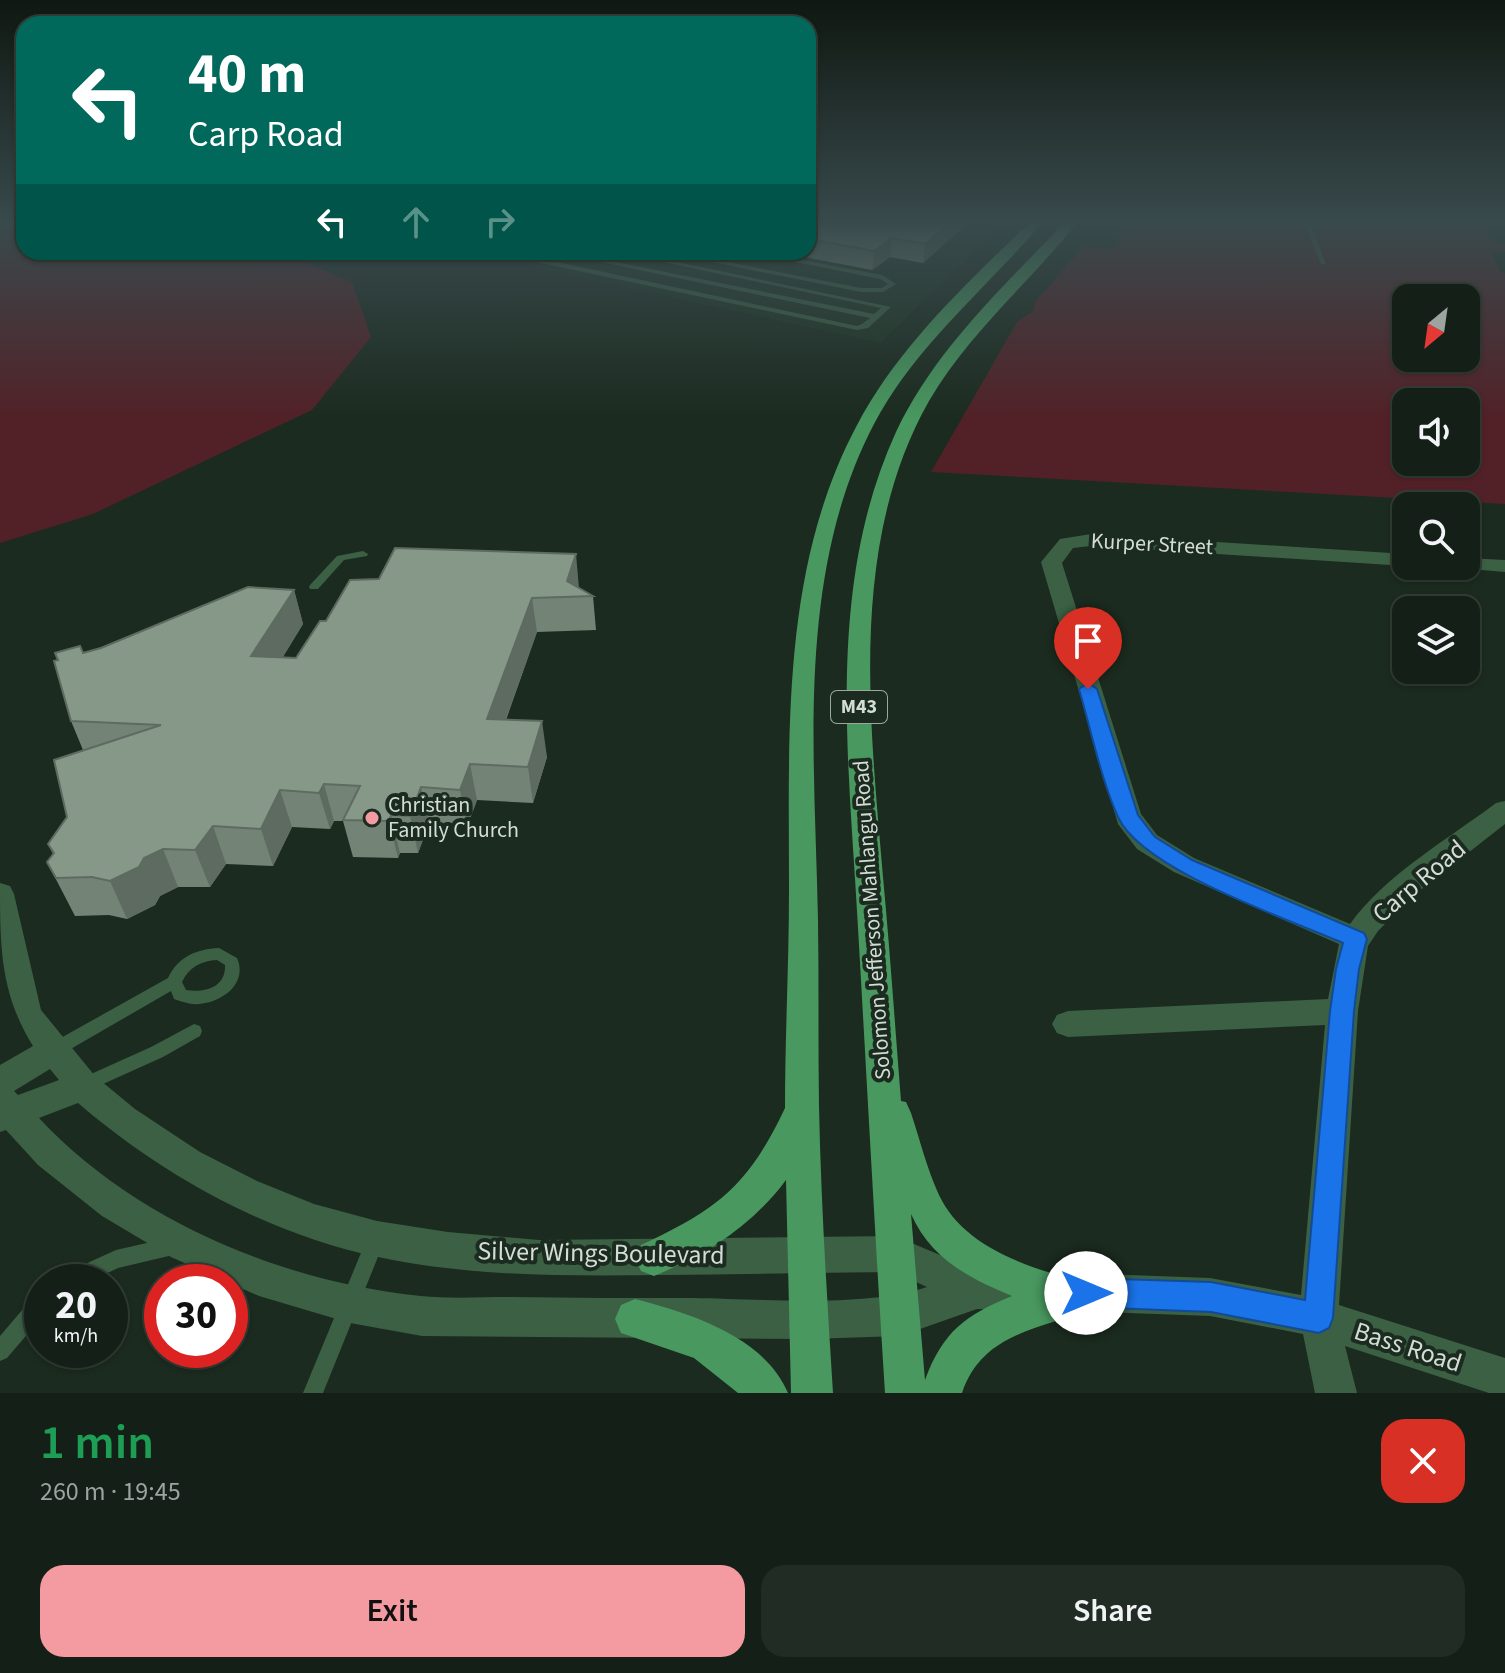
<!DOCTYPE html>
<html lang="en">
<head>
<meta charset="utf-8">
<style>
	:root { --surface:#142017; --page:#212d24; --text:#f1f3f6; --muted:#9da3a1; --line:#333e36; --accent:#f49aa1 }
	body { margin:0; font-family:"Source Sans 3",sans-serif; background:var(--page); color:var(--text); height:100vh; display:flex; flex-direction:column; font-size:30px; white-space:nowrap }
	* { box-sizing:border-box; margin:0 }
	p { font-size:26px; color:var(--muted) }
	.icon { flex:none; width:44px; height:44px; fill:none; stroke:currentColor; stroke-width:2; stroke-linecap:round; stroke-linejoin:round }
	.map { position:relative; height:1393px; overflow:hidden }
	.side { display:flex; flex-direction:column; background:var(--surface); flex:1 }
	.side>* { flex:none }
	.banner { position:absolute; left:16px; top:16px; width:800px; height:244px; border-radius:24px; box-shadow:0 2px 6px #0004,0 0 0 2px var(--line); background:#00695c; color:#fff; overflow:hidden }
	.needle { width:52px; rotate:209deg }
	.controls { position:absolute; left:1392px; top:284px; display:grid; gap:16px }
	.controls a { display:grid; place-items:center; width:88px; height:88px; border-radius:16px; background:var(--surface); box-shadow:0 2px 6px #0004,0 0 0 2px var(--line); font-size:40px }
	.speed { position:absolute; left:24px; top:1264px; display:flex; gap:16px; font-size:40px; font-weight:700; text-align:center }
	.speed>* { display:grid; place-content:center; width:104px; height:104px; border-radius:50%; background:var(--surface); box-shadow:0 2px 6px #0004,0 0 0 2px var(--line); line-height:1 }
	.speed small { font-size:20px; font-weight:400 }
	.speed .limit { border:12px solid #d22; background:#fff; color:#111 }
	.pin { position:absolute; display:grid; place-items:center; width:68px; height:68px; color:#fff; margin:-82px -34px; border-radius:50% 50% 50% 0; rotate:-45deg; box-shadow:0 0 8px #0007 }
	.pin .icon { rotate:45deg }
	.me { position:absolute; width:88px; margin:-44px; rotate:90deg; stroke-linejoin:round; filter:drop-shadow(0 0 6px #0008) }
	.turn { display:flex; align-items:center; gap:28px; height:168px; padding:0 40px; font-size:36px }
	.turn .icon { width:104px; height:104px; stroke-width:2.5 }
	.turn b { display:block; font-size:56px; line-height:68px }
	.lanes { display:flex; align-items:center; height:76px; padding:0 40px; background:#0003; justify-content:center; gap:40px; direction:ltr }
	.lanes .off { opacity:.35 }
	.round { display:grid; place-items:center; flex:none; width:84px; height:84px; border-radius:24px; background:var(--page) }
	.head { display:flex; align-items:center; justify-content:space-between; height:136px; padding:0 40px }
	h1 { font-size:48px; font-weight:600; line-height:60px; color:#1e9e55 }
	.button { display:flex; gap:16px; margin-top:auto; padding:16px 40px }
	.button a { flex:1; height:92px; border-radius:24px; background:var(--accent); color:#111; font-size:32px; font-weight:600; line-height:92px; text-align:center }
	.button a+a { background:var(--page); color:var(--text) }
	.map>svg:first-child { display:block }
	.built { fill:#1d3322 }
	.green { fill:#512127; fill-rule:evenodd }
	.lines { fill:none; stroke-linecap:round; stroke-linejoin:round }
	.lane { fill:#3b6044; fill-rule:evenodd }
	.street { fill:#3b6044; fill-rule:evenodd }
	.primary { fill:#48985f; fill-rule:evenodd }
	.wall { fill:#738476 }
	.shaded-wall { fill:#5e6b60 }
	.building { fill:#869989; stroke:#5e6b60; stroke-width:2 }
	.route { fill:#1a73e8; stroke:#114b97; stroke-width:2 }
	.poi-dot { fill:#f49aa1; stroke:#1b2b1f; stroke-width:3 }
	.labels { text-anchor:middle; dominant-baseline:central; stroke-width:8; stroke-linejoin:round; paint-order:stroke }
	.shield { fill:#1b2b1f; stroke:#9ca89e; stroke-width:2 }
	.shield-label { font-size:20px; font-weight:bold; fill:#d3ddd5 }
	.street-label { font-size:22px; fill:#d3ddd5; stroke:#1b2b1f }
	.poi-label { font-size:22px; fill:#d3ddd5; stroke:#1b2b1f; text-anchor:start }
	.near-street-label { font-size:26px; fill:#d3ddd5; stroke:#1b2b1f }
</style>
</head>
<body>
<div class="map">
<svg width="1505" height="1393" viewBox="0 0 1505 1393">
	<rect width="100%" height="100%" fill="#1b2b1f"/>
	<!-- built -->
	<path class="built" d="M808 224H1004L880 343 534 267 518 252H808Z"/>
	<!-- green -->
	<path class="green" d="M0 224H24V252H279L352 282 371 337 312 410 93 514 0 543Z
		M1123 224H1483L1494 243 1505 244V252L1489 251 1501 272 1505 273V504L931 472 1017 322 1033 311 1036 301 1083 247 1115 249ZM1406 298H1466V358H1406ZM1406 402H1466V462H1406Z"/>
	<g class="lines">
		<!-- lane -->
		<path class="lane" d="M1305 224H1311L1326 265 1321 264Z
			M523 252H531L543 259 857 326 862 324 870 318 553 252H566L874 314 881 308 616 252H629L891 307 868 328 857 330 541 263Z
			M663 252H676L861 288H882L888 284 880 279 746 252H759L882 275 896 284 883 292H861Z
			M363 551 368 554 367 556 344 560 318 589H310L309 587 310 585 337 556Z
			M219 948 237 958C248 983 223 1002 199 1004 191 1005 183 1002 174 999L171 991 62 1054 56 1056 50 1054 48 1049 50 1044 168 978C178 957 196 949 219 948ZM217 960 225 965C226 988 204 993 186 990L182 982C189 967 201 961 217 960Z
			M194 1024 200 1026 202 1031 200 1036 163 1057 92 1089 86 1091 80 1089 78 1084 80 1079 151 1047Z
			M375 1233 382 1236 384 1242 323 1393H303L368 1236Z
			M173 1237 180 1240 182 1246 180 1252 173 1255 118 1268 89 1282H58L61 1275 116 1250Z
			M42 1292V1317L7 1358 0 1361V1336L35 1295Z"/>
		<!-- street -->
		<path class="street" d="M1091 534 1406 554V566L1091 546 1073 548 1062 563 1141 814 1157 835 1194 858 1350 924C1386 874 1447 840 1496 803L1505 801V824L1413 896 1378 931 1368 946 1358 1011 1339 1305 1505 1358V1393H1489L1345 1346 1357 1393H1315L1303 1334 1210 1316 1075 1311 1061 1306 1056 1292 1061 1278 1075 1273 1210 1278 1301 1295 1325 1025 1068 1037 1057 1033 1052 1024 1057 1015 1068 1011 1328 999 1339 944 1174 872 1137 849 1118 824 1041 562 1060 539Z
			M1466 558 1505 560V572L1459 568 1457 566H1466Z
			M0 883 10 886 14 894 41 1010 95 1076 135 1109 200 1152 257 1181 314 1204 377 1221 448 1232 539 1240 895 1236 978 1271 1030 1272 1044 1277 1049 1291 1044 1305 1030 1310 977 1309 900 1336 809 1339 422 1336 350 1323 259 1296 171 1257 102 1216 38 1165 6 1130 0 1132V1065L33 1046C0 993 0 946 0 883ZM50 1069 59 1080 18 1095 14 1091ZM78 1103C163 1176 268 1234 378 1257 472 1277 567 1276 663 1275 740 1274 817 1273 894 1272L927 1287C864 1308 761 1299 693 1298 632 1298 572 1298 511 1297 481 1297 450 1299 421 1296 282 1282 134 1220 39 1118Z"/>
		<!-- primary -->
		<path class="primary" d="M1028 224H1041C984 291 916 345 874 424 795 575 815 757 818 920 819 982 818 1045 819 1107 821 1202 827 1298 833 1393H791L786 1180C752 1226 706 1255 654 1276L641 1271 635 1258 641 1245C718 1209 748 1186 785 1108 785 1035 789 963 789 890 789 734 781 569 856 427 897 348 965 285 1028 224Z
			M1063 224H1076C1028 284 968 334 929 401 848 544 870 721 883 877 890 951 895 1026 901 1101L906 1102 911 1113C920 1140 927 1169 939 1195 961 1242 1017 1264 1065 1277 1077 1281 1084 1273 1100 1279L1105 1293 1100 1307C1046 1328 983 1330 962 1393H885C875 1238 867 1083 858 928 849 762 825 587 896 432 934 351 1002 288 1063 224ZM911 1214C931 1259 969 1278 1012 1296 966 1315 943 1331 925 1380Z
			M635 1299C689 1313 764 1336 788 1393H738L694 1358 621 1333 615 1319 621 1305Z"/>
	</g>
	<!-- wall -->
	<path class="wall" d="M808 224H967L923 263 890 257 872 270 778 252H808Z
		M579 588 593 596 596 630 537 632 506 720 547 757 533 803 477 800 467 827 429 824 418 853H400L398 858 353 857 343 821H334L330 829 292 827 273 866 226 864 210 887H178L160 896 155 905 127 919 109 915 75 916 47 862 53 854 48 844 67 817 83 750 71 721 58 660 294 590 303 624 282 658H296L326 621Z"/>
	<!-- shaded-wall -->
	<path class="shaded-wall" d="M948 224H967L923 263 925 244Z
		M892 238 890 257 872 270 874 251Z
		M576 554 579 588 567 581Z
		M294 590 303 624 262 692 251 656Z
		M532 598 537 632 493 755 487 719Z
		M542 721 547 757 533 803 528 767Z
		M470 764 477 800 467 827 460 790Z
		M324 784 334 821 330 829 319 793Z
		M421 787 429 824 418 853 410 816Z
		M280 790 292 827 273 866 261 829Z
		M391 815 400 853 398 858 389 821Z
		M213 826 226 864 210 887 195 850Z
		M163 849 178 887 160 896 155 905 127 919 110 881 144 858Z"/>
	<!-- building -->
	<path class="building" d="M808 224H948L925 244 892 238 874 251 808 239Z
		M395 548 576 554 567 581 593 596 532 598 487 719 542 721 528 767 470 764 460 790 421 787 410 816 391 815 389 821 343 820 360 786 324 784 319 793 280 790 261 829 213 826 195 850 163 849 144 858 139 867 110 881 92 877 56 878 47 862 54 853 48 844 67 817 54 760 161 725 71 721 54 661 58 660 55 653 80 646 83 653 101 648 248 587 294 590 251 656 296 658 320 621H326L350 580 379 579Z"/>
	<!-- sky -->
	<linearGradient id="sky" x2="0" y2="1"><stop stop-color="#0f1811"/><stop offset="0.53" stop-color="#394a4d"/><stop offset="1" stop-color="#394a4d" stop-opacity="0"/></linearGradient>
	<rect width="1505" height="419" fill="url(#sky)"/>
	<!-- route -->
	<path class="route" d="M1088 683 1097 689 1138 815 1155 837 1192 860 1364 933 1367 939 1359 969 1354 1011 1333 1318 1329 1328 1319 1333 1211 1312 1086 1307 1076 1303 1072 1293 1076 1283 1086 1278 1211 1282 1305 1300 1330 1011 1336 969 1343 943C1288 919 1142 870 1118 817 1101 779 1091 730 1079 689Z"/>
	<!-- markers -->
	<circle class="poi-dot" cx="372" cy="818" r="8"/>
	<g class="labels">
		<!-- shield labels -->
		<rect class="shield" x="831" y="691" width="56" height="32" rx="6"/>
		<g class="shield-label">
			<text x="859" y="707">M43</text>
		</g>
		<!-- street labels -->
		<g class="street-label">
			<text transform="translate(1152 544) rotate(3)">Kurper Street</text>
			<text transform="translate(872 920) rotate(-94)">Solomon Jefferson Mahlangu Road</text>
		</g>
		<!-- poi labels -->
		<g class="poi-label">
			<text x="388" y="805">Christian<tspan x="388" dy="25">Family Church</tspan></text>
		</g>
		<!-- near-street labels -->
		<g class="near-street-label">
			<text transform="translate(1419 881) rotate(-40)">Carp Road</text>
			<text transform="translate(601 1253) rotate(1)">Silver Wings Boulevard</text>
			<text transform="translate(1408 1347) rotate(18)">Bass Road</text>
		</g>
	</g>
</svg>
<div class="controls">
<a><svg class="needle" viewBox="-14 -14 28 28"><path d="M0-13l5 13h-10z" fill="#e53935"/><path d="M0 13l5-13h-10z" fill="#9da3a1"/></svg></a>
<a><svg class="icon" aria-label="sound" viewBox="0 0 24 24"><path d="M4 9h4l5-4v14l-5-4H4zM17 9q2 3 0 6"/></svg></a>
<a><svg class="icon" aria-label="search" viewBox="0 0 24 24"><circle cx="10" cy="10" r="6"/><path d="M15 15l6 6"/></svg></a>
<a><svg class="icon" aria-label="layers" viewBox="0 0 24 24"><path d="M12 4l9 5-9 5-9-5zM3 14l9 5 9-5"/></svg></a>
</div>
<div class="speed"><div>20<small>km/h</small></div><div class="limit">30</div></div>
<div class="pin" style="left:1088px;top:689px;background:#d93025"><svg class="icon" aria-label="arrive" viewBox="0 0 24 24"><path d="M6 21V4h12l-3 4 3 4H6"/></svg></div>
<svg class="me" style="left:1086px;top:1293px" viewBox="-20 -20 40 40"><circle r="19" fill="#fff"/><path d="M0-13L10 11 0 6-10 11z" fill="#1a73e8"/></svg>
<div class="banner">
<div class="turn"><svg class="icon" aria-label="left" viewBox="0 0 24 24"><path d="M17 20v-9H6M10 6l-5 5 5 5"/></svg><div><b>40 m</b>Carp Road</div></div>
<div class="lanes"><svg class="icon" aria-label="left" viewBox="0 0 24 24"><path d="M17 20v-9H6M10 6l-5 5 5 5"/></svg><svg class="icon off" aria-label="ahead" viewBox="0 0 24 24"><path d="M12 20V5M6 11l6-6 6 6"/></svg><svg class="icon off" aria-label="right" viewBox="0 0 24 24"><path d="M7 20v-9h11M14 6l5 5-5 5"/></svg></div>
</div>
</div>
<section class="side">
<div class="head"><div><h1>1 min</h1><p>260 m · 19:45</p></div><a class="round" style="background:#d93025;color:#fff"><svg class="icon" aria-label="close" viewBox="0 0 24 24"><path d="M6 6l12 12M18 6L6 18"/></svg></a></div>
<div class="button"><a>Exit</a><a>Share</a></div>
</section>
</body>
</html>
